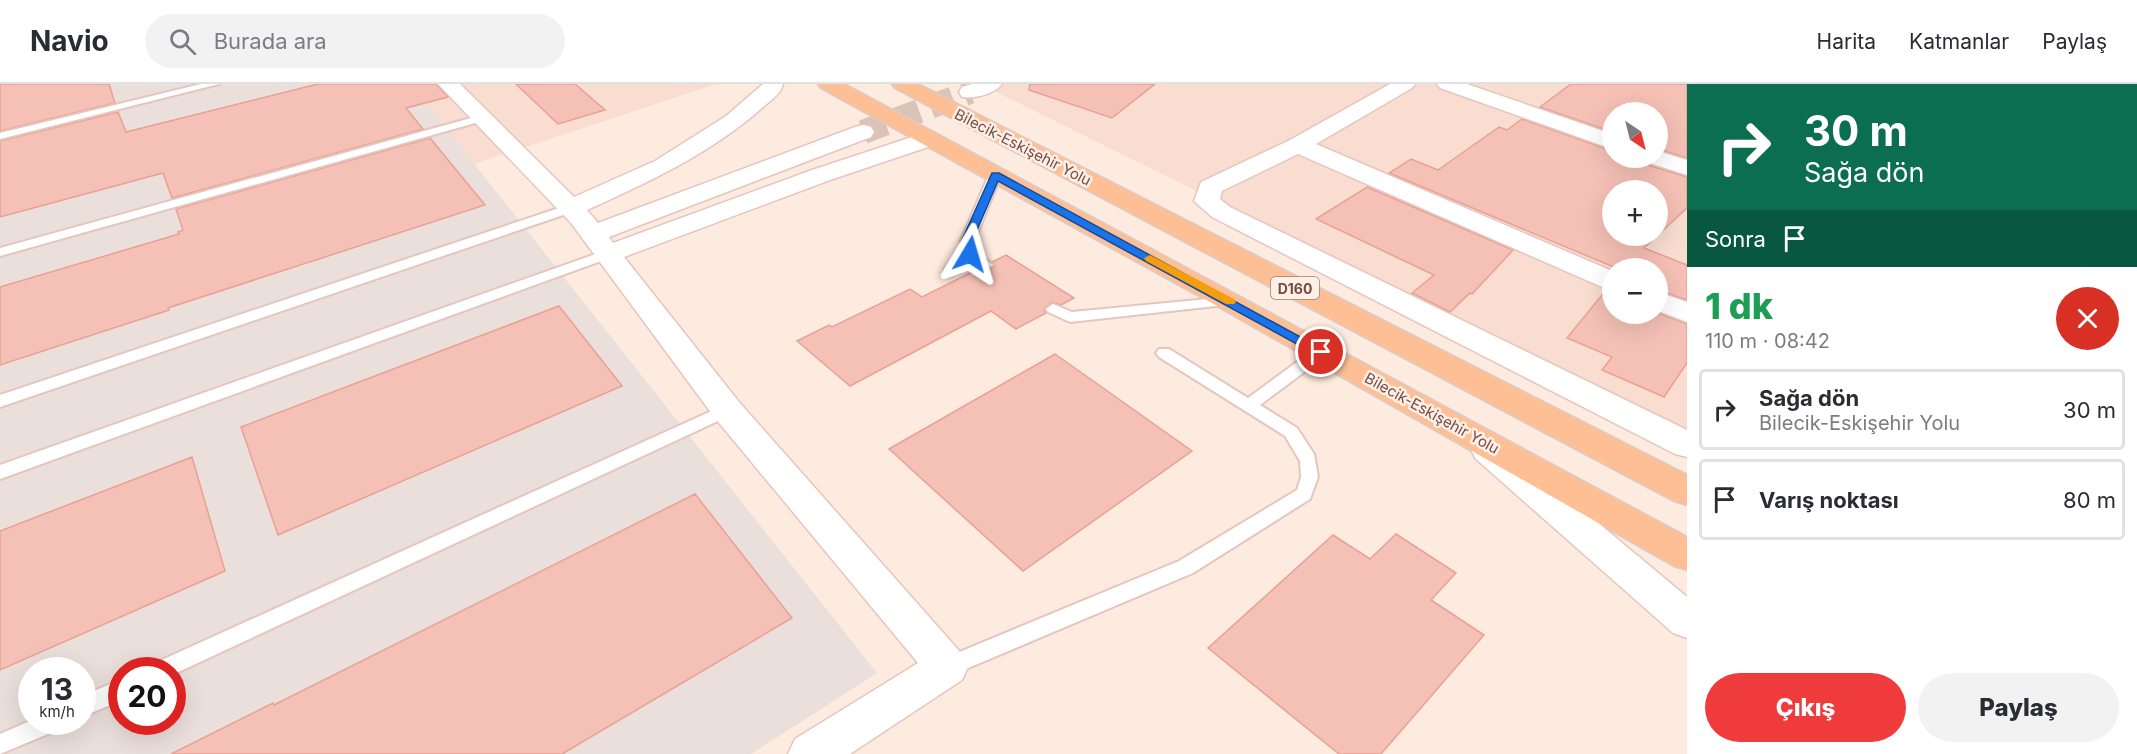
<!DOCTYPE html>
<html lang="tr">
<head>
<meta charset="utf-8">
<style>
	:root { --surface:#fff; --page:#f2f2f3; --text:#2b2b33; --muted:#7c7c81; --line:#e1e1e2; --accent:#f03b3c }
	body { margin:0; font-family:Inter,sans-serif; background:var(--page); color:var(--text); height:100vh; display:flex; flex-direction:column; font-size:22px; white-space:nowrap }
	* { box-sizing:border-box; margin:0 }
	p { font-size:20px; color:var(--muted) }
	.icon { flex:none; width:33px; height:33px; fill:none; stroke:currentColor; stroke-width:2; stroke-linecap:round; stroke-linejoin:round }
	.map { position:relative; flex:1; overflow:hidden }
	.sheet { display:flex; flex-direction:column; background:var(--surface); width:450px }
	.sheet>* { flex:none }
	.banner { background:#0b6e4f; color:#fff; overflow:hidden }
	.needle { width:39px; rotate:145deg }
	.controls { position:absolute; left:1602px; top:18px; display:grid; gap:12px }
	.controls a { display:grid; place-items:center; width:66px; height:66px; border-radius:50%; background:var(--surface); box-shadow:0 6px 24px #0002; font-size:30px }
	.speed { position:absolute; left:18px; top:573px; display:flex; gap:12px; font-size:30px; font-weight:700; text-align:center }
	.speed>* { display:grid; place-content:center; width:78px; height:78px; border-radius:50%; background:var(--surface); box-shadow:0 6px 24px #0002; line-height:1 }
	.speed small { font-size:15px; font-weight:400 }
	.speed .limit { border:9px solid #d22; background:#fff; color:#111 }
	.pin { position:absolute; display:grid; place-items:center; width:51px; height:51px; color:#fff; margin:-26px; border:3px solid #fff; border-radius:50%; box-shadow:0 2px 6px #0007 }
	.me { position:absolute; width:66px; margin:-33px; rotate:7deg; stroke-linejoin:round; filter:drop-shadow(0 0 4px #0008) }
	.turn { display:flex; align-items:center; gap:21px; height:126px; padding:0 18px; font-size:27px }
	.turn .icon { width:78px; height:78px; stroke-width:2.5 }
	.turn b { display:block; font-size:42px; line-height:51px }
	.then { display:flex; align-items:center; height:57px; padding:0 18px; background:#0003; gap:12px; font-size:22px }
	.round { display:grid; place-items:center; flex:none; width:63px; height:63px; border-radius:32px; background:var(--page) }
	.summary { display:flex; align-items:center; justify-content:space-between; height:102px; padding:0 18px }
	h1 { font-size:36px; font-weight:800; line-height:45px; color:#1e9e55 }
	.cta { display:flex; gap:12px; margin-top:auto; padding:12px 18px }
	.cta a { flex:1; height:69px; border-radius:36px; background:var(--accent); color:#fff; font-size:24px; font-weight:800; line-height:69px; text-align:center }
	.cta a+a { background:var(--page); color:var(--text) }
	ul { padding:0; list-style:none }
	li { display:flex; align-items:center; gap:18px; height:81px; margin:0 12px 9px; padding:0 6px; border:3px solid var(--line); border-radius:6px }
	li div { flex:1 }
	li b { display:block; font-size:22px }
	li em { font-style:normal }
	header { display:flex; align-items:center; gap:36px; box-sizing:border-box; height:84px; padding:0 30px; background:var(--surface); border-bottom:2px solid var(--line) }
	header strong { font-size:28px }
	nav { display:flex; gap:33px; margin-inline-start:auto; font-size:21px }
	.search { width:420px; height:54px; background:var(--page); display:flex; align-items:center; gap:15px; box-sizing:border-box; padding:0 21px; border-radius:33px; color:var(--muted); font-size:22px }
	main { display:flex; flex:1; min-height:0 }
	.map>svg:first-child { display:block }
	.residential { fill:#f8ddd0; fill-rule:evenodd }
	.industrial { fill:#ebdfdb; fill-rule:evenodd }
	.building { fill:#f5c0b5; stroke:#e8a194; stroke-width:1.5; fill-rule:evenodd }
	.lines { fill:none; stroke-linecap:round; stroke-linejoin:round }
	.minor-tunnel { stroke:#dcc3b8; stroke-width:24; stroke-dasharray:24 12; stroke-linecap:butt }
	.service-casing { stroke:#e4c6be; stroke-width:4 }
	.minor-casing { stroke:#e4c6be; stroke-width:3 }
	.tertiary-casing { stroke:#e4c6be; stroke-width:3 }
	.primary-casing { stroke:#d8cdcb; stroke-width:3 }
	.service { fill:#fff; fill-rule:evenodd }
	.minor { fill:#fff; fill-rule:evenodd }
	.tertiary { fill:#fff; fill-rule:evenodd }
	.primary { fill:#ffbf95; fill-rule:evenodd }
	.route { fill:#1a73e8; stroke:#114b97; stroke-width:1.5 }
	.slow { fill:#f59e0b }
	.labels { text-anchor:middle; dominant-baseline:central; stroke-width:5; stroke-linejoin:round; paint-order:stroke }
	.shield { fill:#fff0e7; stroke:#9e7c76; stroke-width:1.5 }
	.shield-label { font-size:14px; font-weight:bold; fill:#754b45 }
	.street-label { font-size:15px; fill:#754b45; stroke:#fff0e7 }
</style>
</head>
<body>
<header>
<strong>Navio</strong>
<div class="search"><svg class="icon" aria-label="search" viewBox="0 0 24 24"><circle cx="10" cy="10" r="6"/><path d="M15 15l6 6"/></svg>Burada ara</div>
<nav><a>Harita</a><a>Katmanlar</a><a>Paylaş</a></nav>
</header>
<main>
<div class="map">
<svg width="1687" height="670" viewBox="0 0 1687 670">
	<rect width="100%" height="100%" fill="#feebdf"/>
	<!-- residential -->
	<path class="residential" d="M411 0H716L474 80Z
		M980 0H1687V350ZM1612 28H1658V74H1612ZM1612 106H1658V152H1612ZM1612 184H1658V230H1612Z"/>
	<!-- industrial -->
	<path class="industrial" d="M0 0H411L877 589 751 670H0ZM32 586H82V638H32ZM122 586H172V638H122Z"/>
	<!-- building -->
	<path class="building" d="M0 0H109L115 19 0 47Z
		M318 0H436L448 13 406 24 423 45 172 114 163 89 0 133V57L118 28 126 48Z
		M516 0H575L605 26 558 40Z
		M1030 0H1155L1112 34 1029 6Z
		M1571 0H1687V74L1658 65V28H1612V48L1540 23Z
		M1522 35 1612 67V74H1644L1648 81 1687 93V124L1644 164 1687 181V216L1658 206V184H1624L1630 177 1623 184H1616L1389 89 1411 75 1438 86 1499 43 1507 46ZM1612 106H1658V152H1612Z
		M430 54 485 121 168 224 169 226 0 281V203L179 150 178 148 183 146 176 125Z
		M1367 103 1513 166 1472 210 1470 209 1450 228 1412 209 1434 191 1316 135Z
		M1006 171 1074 214 1061 221 1052 218 1044 225 1046 229 1016 245 991 227 850 302 797 257 829 241 832 243 910 205 922 213 980 184 987 187 995 182 992 178Z
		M1606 206 1612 207V230L1658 229 1687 240V279L1664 313 1602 286 1612 273 1567 254Z
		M559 222 622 302 278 451 241 343Z
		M1055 270 1192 367 1023 487 889 365Z
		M192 373 225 487 0 586V447Z
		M695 410 792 534 562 670H171L273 619 274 621Z
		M1396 450 1456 489 1431 516 1484 551 1381 670H1339L1208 564 1333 451 1370 475Z"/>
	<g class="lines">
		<!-- minor-tunnel -->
		<path class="minor-tunnel" d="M863 48 970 8"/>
		<defs>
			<path id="service" d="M201 0H219L0 55V49Z
				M482 31 486 32V36L0 172V164Z
				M995 87 1001 91 974 158 976 168 993 181 986 185 965 173 960 158 989 91Z
				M571 120 577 124 575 127 0 323V311Z
				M607 166 612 167 614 170 612 173 0 395V381Z
				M1229 213 1236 217 1234 220 1070 238 1048 228 1046 225 1053 220 1072 228Z
				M1321 263 1329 268 1326 272 1260 321 1297 344 1314 370 1318 393 1310 415 1193 489 954 590 947 592 940 590 937 583 940 576 1179 477 1297 406 1301 393 1300 377 1285 352 1159 273 1156 269 1159 265H1169L1248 314 1316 264Z
				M727 320 733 322 735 326 733 330 172 591V586H152L155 579Z
				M122 595V616L82 633V612Z
				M32 636 63 638 60 645 0 670V650Z"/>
			<path id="minor" d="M438 0H460L574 113 655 77 726 32 763 0H783C781 10 770 17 762 24 711 69 649 98 587 126L598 139 855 43 863 41 871 43 874 48 871 53 609 153 613 159 812 86 921 50 929 48 937 50 940 55 937 60 830 96 624 173 739 318 962 570 968 583 962 596 850 670H788L795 655 918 579 715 334 571 139Z
				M1390 0H1415L1412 4 1316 60 1612 187V205L1602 203 1298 70 1222 107 1220 115 1230 123 1687 346V373L1675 370 1212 133 1194 117 1201 98 1290 56Z
				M1658 208 1687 218V238L1658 227Z
				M1488 354 1500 357 1687 513V554L1673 549 1476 375 1471 366 1476 357Z"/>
			<path id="tertiary" d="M972 0H1002C995 10 974 15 962 13L959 8 962 3Z
				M1437 0H1467L1612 50V65L1440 4Z
				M1658 67 1687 76V91L1649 79 1646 74H1658Z"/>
			<path id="primary" d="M818 0H844L1687 453V486L1674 482 1219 223 821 4Z
				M892 0H918L1687 391V421L1674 417 895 4Z"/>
		</defs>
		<!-- service casing -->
		<use href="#service" class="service-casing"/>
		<!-- minor casing -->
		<use href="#minor" class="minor-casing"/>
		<!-- tertiary casing -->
		<use href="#tertiary" class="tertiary-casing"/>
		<!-- primary casing -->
		<use href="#primary" class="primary-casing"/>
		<!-- service -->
		<use href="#service" class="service"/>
		<!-- minor -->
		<use href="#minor" class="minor"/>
		<!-- tertiary -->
		<use href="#tertiary" class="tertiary"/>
		<!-- primary -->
		<use href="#primary" class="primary"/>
	</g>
	<!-- route -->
	<path class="route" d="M992 89H999L1328 268 1326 271H1317L998 97 972 158 976 170 970 173 966 172 961 158Z"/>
	<!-- slow -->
	<path class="slow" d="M1150 171 1234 215 1236 218 1234 220H1226L1146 177 1144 174Z"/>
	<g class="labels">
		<!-- shield labels -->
		<rect class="shield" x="1271" y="193" width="48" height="22" rx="4.5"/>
		<g class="shield-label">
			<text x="1295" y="204">D160</text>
		</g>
		<!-- street labels -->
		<g class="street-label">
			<text transform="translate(1023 63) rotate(27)">Bilecik-Eskişehir Yolu</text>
			<text transform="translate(1432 329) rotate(29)">Bilecik-Eskişehir Yolu</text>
		</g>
	</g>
</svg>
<div class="controls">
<a><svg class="needle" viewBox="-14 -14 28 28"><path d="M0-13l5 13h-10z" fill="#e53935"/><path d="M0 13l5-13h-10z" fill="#7c7c81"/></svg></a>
<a>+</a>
<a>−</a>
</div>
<div class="speed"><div>13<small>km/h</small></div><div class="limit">20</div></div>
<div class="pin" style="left:1321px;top:268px;background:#d93025"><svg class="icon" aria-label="arrive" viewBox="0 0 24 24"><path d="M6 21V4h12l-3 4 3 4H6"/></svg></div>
<svg class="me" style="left:970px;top:170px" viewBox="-20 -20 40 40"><path d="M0-17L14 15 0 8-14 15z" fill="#1a73e8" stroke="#fff" stroke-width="4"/></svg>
</div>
<section class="sheet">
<div class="banner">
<div class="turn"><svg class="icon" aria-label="right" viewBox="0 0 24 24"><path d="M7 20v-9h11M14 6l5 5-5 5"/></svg><div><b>30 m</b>Sağa dön</div></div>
<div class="then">Sonra<svg class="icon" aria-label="arrive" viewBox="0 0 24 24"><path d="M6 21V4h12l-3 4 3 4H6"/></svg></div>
</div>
<div class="summary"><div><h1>1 dk</h1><p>110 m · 08:42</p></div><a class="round" style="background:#d93025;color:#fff"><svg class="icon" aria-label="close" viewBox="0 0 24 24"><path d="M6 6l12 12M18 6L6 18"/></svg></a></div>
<ul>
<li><svg class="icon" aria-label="right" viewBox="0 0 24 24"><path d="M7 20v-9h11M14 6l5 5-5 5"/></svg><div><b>Sağa dön</b><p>Bilecik-Eskişehir Yolu</p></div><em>30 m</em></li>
<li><svg class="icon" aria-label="arrive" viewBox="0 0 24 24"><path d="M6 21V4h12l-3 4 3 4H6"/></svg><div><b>Varış noktası</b></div><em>80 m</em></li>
</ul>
<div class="cta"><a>Çıkış</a><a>Paylaş</a></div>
</section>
</main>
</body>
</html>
